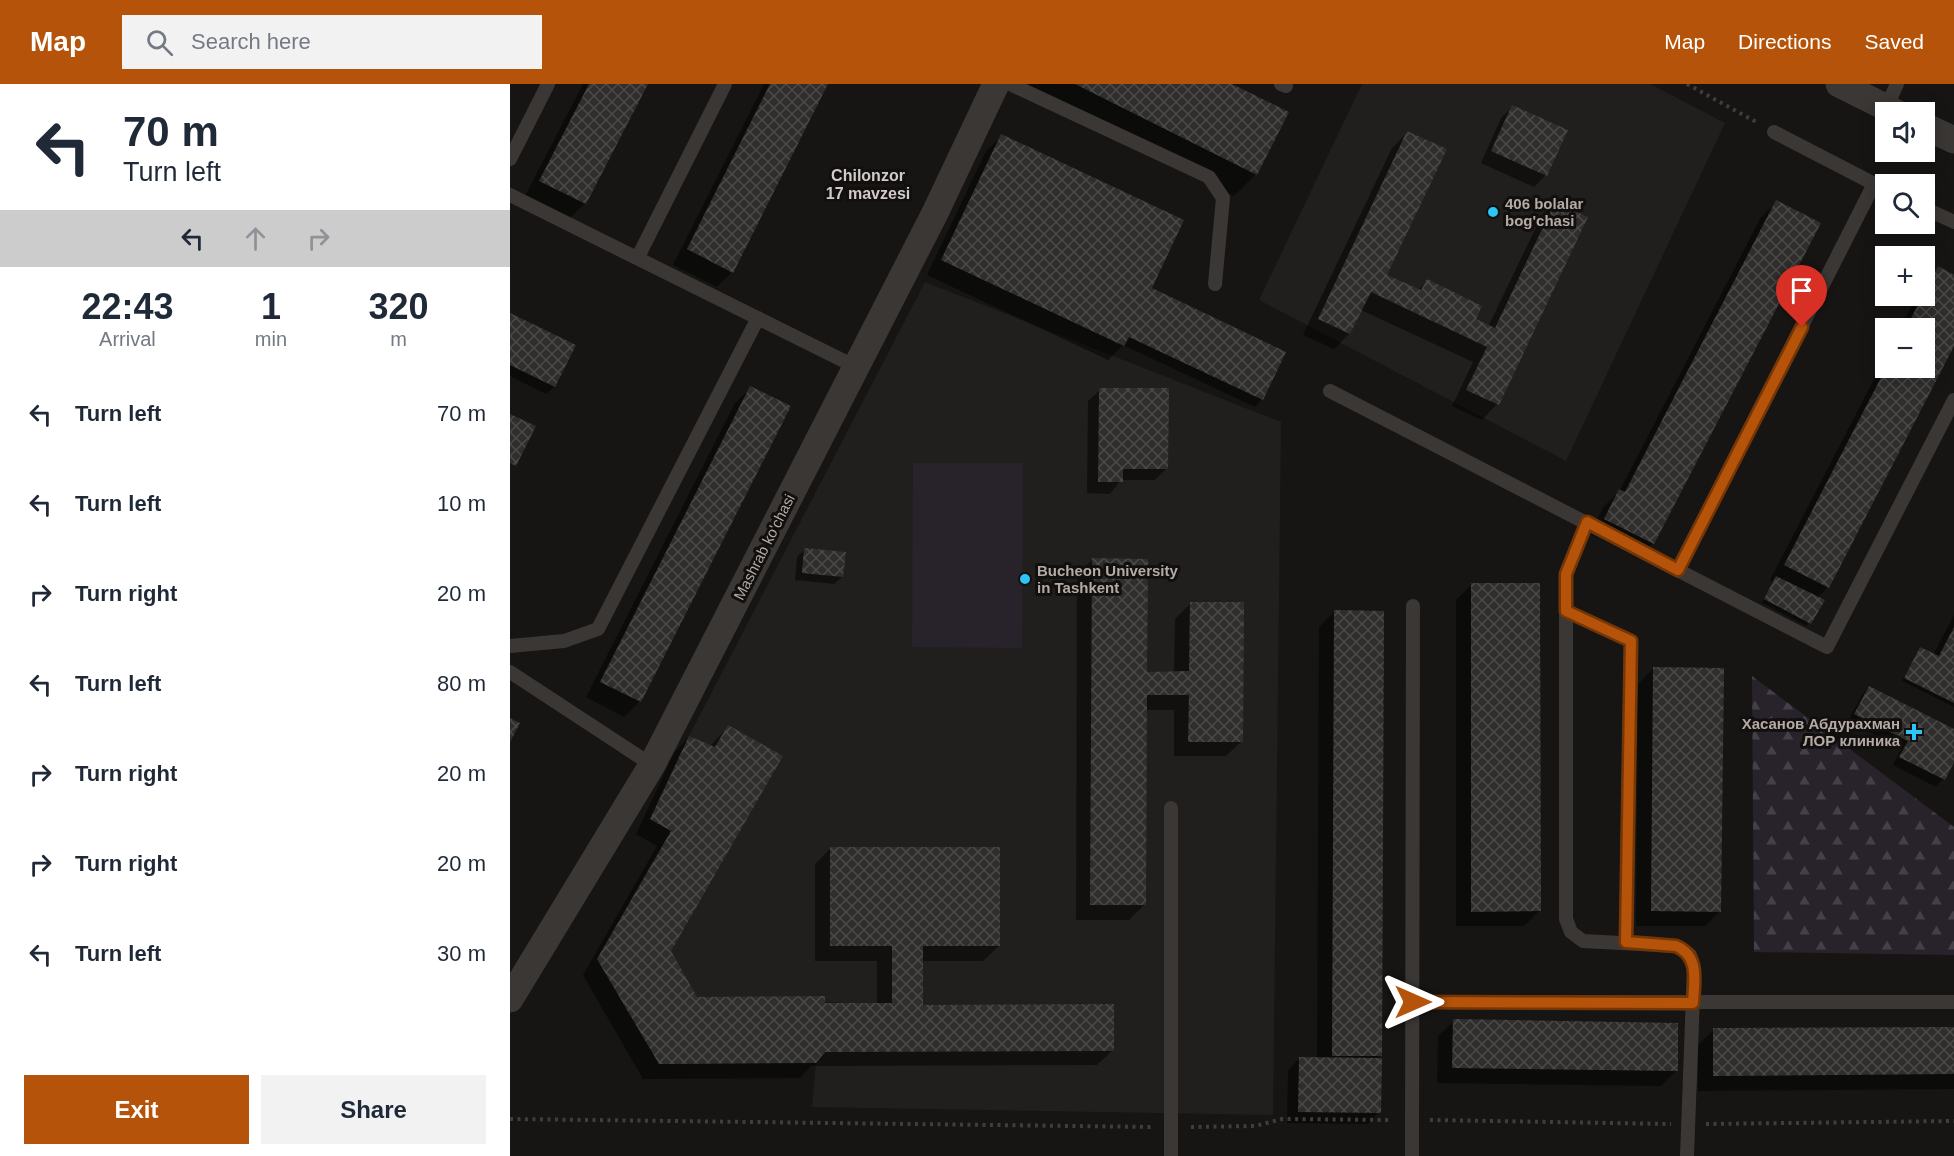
<!DOCTYPE html>
<html lang="en">
<head>
<meta charset="utf-8">
<style>
	:root { --surface:#fff; --page:#f2f2f3; --text:#1f2937; --muted:#747a83; --accent:#b45309 }
	body { margin:0; font-family:Arial,sans-serif; background:var(--page); color:var(--text); height:100vh; display:flex; flex-direction:column; font-size:22px; white-space:nowrap }
	* { box-sizing:border-box; margin:0 }
	p { font-size:20px; color:var(--muted) }
	.icon { flex:none; width:33px; height:33px; fill:none; stroke:currentColor; stroke-width:2; stroke-linecap:round; stroke-linejoin:round }
	.map { position:relative; flex:1; overflow:hidden }
	.panel { display:flex; flex-direction:column; background:var(--surface); width:510px }
	.panel>* { flex:none }
	.guide { background:#fff; color:var(--text); overflow:hidden }
	.controls { position:absolute; left:1365px; top:18px; display:grid; gap:12px }
	.controls a { display:grid; place-items:center; width:60px; height:60px; border-radius:0px; background:var(--surface); box-shadow:0 3px 15px #0003; font-size:30px }
	.pin { position:absolute; display:grid; place-items:center; width:51px; height:51px; color:#fff; margin:-62px -26px; border-radius:50% 50% 50% 0; rotate:-45deg; box-shadow:0 0 6px #0007 }
	.pin .icon { rotate:45deg }
	.me { position:absolute; width:66px; margin:-33px; rotate:90deg; stroke-linejoin:round; filter:drop-shadow(0 0 4px #0008) }
	.turn { display:flex; align-items:center; gap:21px; height:126px; padding:0 24px; font-size:27px }
	.turn .icon { width:78px; height:78px; stroke-width:2.5 }
	.turn b { display:block; font-size:42px; line-height:51px }
	.lanes { display:flex; align-items:center; height:57px; padding:0 24px; background:#0003; justify-content:center; gap:30px; direction:ltr }
	.lanes .off { opacity:.35 }
	.eta { display:flex; justify-content:space-evenly; align-items:center; height:102px; text-align:center }
	.eta b { font-size:36px; font-weight:700; line-height:42px }
	.button { display:flex; gap:12px; margin-top:auto; padding:12px 24px }
	.button a { flex:1; height:69px; border-radius:0px; background:var(--accent); color:#fff; font-size:24px; font-weight:700; line-height:69px; text-align:center }
	.button a+a { background:var(--page); color:var(--text) }
	ul { padding:0; list-style:none }
	li { display:flex; align-items:center; gap:18px; height:90px; padding:0 24px }
	li div { flex:1 }
	li b { display:block; font-size:22px }
	li em { font-style:normal }
	header { display:flex; align-items:center; gap:36px; box-sizing:border-box; height:84px; padding:0 30px; background:var(--accent); color:#fff }
	header strong { font-size:28px }
	nav { display:flex; gap:33px; margin-inline-start:auto; font-size:21px }
	.search { width:420px; height:54px; background:var(--page); display:flex; align-items:center; gap:15px; box-sizing:border-box; padding:0 21px; border-radius:0px; color:var(--muted); font-size:22px }
	main { display:flex; flex:1; min-height:0 }
	.map>svg:first-child { display:block }
	.built { fill:#201f1d }
	.forest { fill:url(#forest-firs) }
	.pitch { fill:#28222b }
	.shadow { fill:#0007 }
	.building { fill:url(#building-cross-hatch) }
	.lines { fill:none; stroke-linecap:round; stroke-linejoin:round }
	.path { stroke:#423d3b; stroke-width:4; stroke-dasharray:3 4.5; stroke-linecap:butt }
	.lane { stroke:#3b3735; stroke-width:14 }
	.street { stroke:#3b3735; stroke-width:27 }
	.route-casing { stroke:#753606; stroke-width:15 }
	.route { stroke:#b45309; stroke-width:10 }
	.poi-dot { fill:#2cc5f6; stroke:#11100f; stroke-width:2 }
	.labels { text-anchor:middle; dominant-baseline:central; stroke-width:6; stroke-linejoin:round; paint-order:stroke }
	.poi-label { font-size:15px; font-weight:bold; fill:#b6aaa5; stroke:#11100f; text-anchor:start }
	.street-label { font-size:15px; fill:#b6aaa5; stroke:#11100f }
	.neighbourhood-label { font-size:16px; font-weight:bold; fill:#d2cac6; stroke:#11100f }
</style>
</head>
<body>
<header>
<strong>Map</strong>
<div class="search"><svg class="icon" aria-label="search" viewBox="0 0 24 24"><circle cx="10" cy="10" r="6"/><path d="M15 15l6 6"/></svg>Search here</div>
<nav><a>Map</a><a>Directions</a><a>Saved</a></nav>
</header>
<main>
<section class="panel">
<div class="guide">
<div class="turn"><svg class="icon" aria-label="left" viewBox="0 0 24 24"><path d="M17 20v-9H6M10 6l-5 5 5 5"/></svg><div><b>70 m</b>Turn left</div></div>
<div class="lanes"><svg class="icon" aria-label="left" viewBox="0 0 24 24"><path d="M17 20v-9H6M10 6l-5 5 5 5"/></svg><svg class="icon off" aria-label="ahead" viewBox="0 0 24 24"><path d="M12 20V5M6 11l6-6 6 6"/></svg><svg class="icon off" aria-label="right" viewBox="0 0 24 24"><path d="M7 20v-9h11M14 6l5 5-5 5"/></svg></div>
</div>
<div class="eta">
<div><b>22:43</b><p>Arrival</p></div>
<div><b>1</b><p>min</p></div>
<div><b>320</b><p>m</p></div>
</div>
<ul>
<li><svg class="icon" aria-label="left" viewBox="0 0 24 24"><path d="M17 20v-9H6M10 6l-5 5 5 5"/></svg><div><b>Turn left</b></div><em>70 m</em></li>
<li><svg class="icon" aria-label="left" viewBox="0 0 24 24"><path d="M17 20v-9H6M10 6l-5 5 5 5"/></svg><div><b>Turn left</b></div><em>10 m</em></li>
<li><svg class="icon" aria-label="right" viewBox="0 0 24 24"><path d="M7 20v-9h11M14 6l5 5-5 5"/></svg><div><b>Turn right</b></div><em>20 m</em></li>
<li><svg class="icon" aria-label="left" viewBox="0 0 24 24"><path d="M17 20v-9H6M10 6l-5 5 5 5"/></svg><div><b>Turn left</b></div><em>80 m</em></li>
<li><svg class="icon" aria-label="right" viewBox="0 0 24 24"><path d="M7 20v-9h11M14 6l5 5-5 5"/></svg><div><b>Turn right</b></div><em>20 m</em></li>
<li><svg class="icon" aria-label="right" viewBox="0 0 24 24"><path d="M7 20v-9h11M14 6l5 5-5 5"/></svg><div><b>Turn right</b></div><em>20 m</em></li>
<li><svg class="icon" aria-label="left" viewBox="0 0 24 24"><path d="M17 20v-9H6M10 6l-5 5 5 5"/></svg><div><b>Turn left</b></div><em>30 m</em></li>
</ul>
<div class="button"><a>Exit</a><a>Share</a></div>
</section>
<div class="map">
<svg width="1444" height="1072" viewBox="0 0 1444 1072">
	<defs>
		<pattern id="forest-firs" width="22" height="20" patternUnits="userSpaceOnUse" patternTransform="scale(1.5)"><rect width="22" height="20" fill="#28222b"/><path d="M5 1l3.5 6h-7zM16 11l3.5 6h-7z" fill="#453f47"/></pattern>
		<pattern id="building-cross-hatch" width="8" height="8" patternUnits="userSpaceOnUse" patternTransform="scale(1.5)"><rect width="8" height="8" fill="#302e2c"/><path d="M0 0l8 8M0 8l8-8" fill="none" stroke="#4c4a48"/></pattern>
	</defs>
	<rect width="100%" height="100%" fill="#161514"/>
	<!-- built -->
	<path class="built" d="M852 0H1140L1215 39 1056 377 749 216Z
		M415 198 771 338 763 1031 302 1023 306 979 149 980 87 875 161 747 140 735 179 652Z"/>
	<!-- forest -->
	<path class="forest" d="M1242 592 1444 743V871L1244 868Z"/>
	<!-- pitch -->
	<path class="pitch" d="M403 379H513L512 564 402 563Z"/>
	<!-- shadow -->
	<path class="shadow" d="M73 0H136L75 119 60 134 15 112Z
		M254 0H316L222 188 207 203 163 181Z
		M510 0H719L746 90 724 112 508 3Z
		M1003 22 1036 91 1024 103 971 79 991 34Z
		M898 48 875 191 908 206 917 197 963 236 978 243 1030 135 1045 119 1076 134 987 320 972 336 942 322 963 278 851 226 839 250 824 265 793 251 882 64Z
		M492 52 637 211 752 315 745 323 613 261 598 276 417 191 476 67Z
		M1267 118 1143 459 1128 474 1080 450 1094 422 1109 408 1251 133Z
		M1428 184 1444 192V258L1318 503 1307 514 1297 542 1252 519 1263 498 1260 496 1376 272V284H1414V244H1390L1407 212H1414V198Z
		M0 230 64 261 44 303 36 310 0 292Z
		M241 304 279 323 130 617 114 633 76 613 225 319Z
		M590 306 657 384 645 396H611L600 410 577 409 578 317Z
		M295 465 332 493 324 500 285 496 287 473Z
		M582 476 636 589H664L665 535 680 520 732 657 716 672H664V626H636L635 820 619 836H566L567 491Z
		M961 501 1029 827 1014 842H946V516Z
		M824 528 871 971 866 976 869 1028 858 1040 777 1039 778 986 789 975H807L809 543Z
		M1444 531V623L1392 597 1410 565 1423 571Z
		M1143 585 1210 827 1195 842H1126L1128 600Z
		M1359 603 1444 646V675L1433 695 1426 703 1383 681 1391 665 1338 637 1352 611Z
		M218 643 159 867 186 914 367 920V877H305V780L320 765 489 862 473 877H411L412 922 603 966 587 981 301 982 290 994 133 995 73 891 147 762 126 750 164 669 179 653 200 662Z
		M944 937 1166 987 1151 1002 927 999 928 952Z
		M1444 945V1005L1188 1007V961L1204 946Z"/>
	<!-- building -->
	<path class="building" d="M79 0H138L76 120 29 97Z
		M260 0H318L223 189 177 165Z
		M565 0H722L779 28 747 91Z
		M1002 21 1058 46 1037 92 981 67Z
		M897 47 937 65 877 191 911 206 917 195 972 222 966 235 985 244 1045 118 1078 133 989 321 956 306 977 263 861 208 840 250 808 235Z
		M491 50 674 136 642 204 776 268 753 316 619 253 614 262 431 176Z
		M1266 116 1311 139 1144 460 1094 435 1109 405 1115 408Z
		M1428 182 1444 191V262L1319 504 1274 481 1376 284H1414V244H1396Z
		M0 229 66 261 45 303 0 281Z
		M240 302 281 322 131 618 90 598Z
		M589 304H659L658 385H613V398H588Z
		M0 330 26 342 6 382 0 379Z
		M294 464 336 468 333 493 292 489Z
		M582 474 638 475 637 588 679 587 680 518H734L733 658H678L679 611H637L636 821H580Z
		M1266 492 1315 516 1301 540 1254 515Z
		M961 499H1030L1031 827 961 828Z
		M824 526 874 527 872 972H822Z
		M1444 543V619L1394 594 1410 563 1429 572Z
		M1143 583 1214 584 1211 828 1141 827Z
		M1359 602 1444 645V678L1435 696 1389 673 1398 657 1344 630Z
		M0 634 10 639 0 658Z
		M218 641 273 672 161 867 187 913 315 912V919H382V862H320V763H490V862H413V921L604 920V967L315 968 306 979 149 980 87 875 161 747 140 735 179 652 205 663Z
		M943 935 1168 939V987L942 984Z
		M1444 943V990L1203 992V944Z
		M789 973 872 974 871 1029 788 1028Z"/>
	<g class="lines">
		<!-- path -->
		<path class="path" d="M1177 0 1248 39
			M0 1035 643 1043
			M920 1036 1161 1040
			M1196 1040 1444 1037
			M681 1043 745 1042 772 1035 882 1036"/>
		<!-- lane -->
		<path class="lane" d="M500 0 699 93 713 114 705 200
			M771 0 776 2
			M1376 24 1387 0
			M1264 48 1376 106
			M0 75 38 0
			M0 111 346 283
			M1414 124 1444 138
			M128 173 215 0
			M820 307 1317 563 1444 316
			M1077 438 1056 490V835L1061 848 1073 857 1166 862 1180 871 1184 885 1177 1072
			M1168 486 1364 100
			M1056 527 1121 557 1116 858
			M0 562 54 557 88 545 248 234
			M0 588 142 681
			M903 918H1444
			M661 1072V724
			M902 1072 903 522"/>
		<!-- street -->
		<path class="street" d="M1329 0 1385 28
			M1414 42 1444 56
			M0 915 142 681 425 129 486 0"/>
	</g>
	<g class="lines">
		<defs>
			<path id="route" d="M903 918 1183 919C1184 897 1190 872 1166 862L1116 858 1121 557 1056 527V490L1077 438 1168 486 1292 243"/>
		</defs>
		<!-- route casing -->
		<use href="#route" class="route-casing"/>
		<!-- route -->
		<use href="#route" class="route"/>
	</g>
	<!-- markers -->
	<g class="poi-dot">
		<circle cx="983" cy="128" r="6"/>
		<circle cx="515" cy="495" r="6"/>
		<path d="M1401 639h6v6h6v6h-6v6h-6v-6h-6v-6h6z"/>
	</g>
	<g class="labels">
		<!-- poi labels -->
		<g class="poi-label">
			<text x="995" y="119">406 bolalar<tspan x="995" dy="17">bog'chasi</tspan></text>
			<text x="527" y="486">Bucheon University<tspan x="527" dy="17">in Tashkent</tspan></text>
			<text x="1390" y="639" text-anchor="end">Хасанов Абдурахман<tspan x="1390" dy="17">ЛОР клиника</tspan></text>
		</g>
		<!-- street labels -->
		<g class="street-label">
			<text transform="translate(254 463) rotate(-63)">Mashrab ko'chasi</text>
		</g>
		<!-- neighbourhood labels -->
		<g class="neighbourhood-label">
			<text x="358" y="91">Chilonzor<tspan x="358" dy="18">17 mavzesi</tspan></text>
		</g>
	</g>
</svg>
<div class="controls">
<a><svg class="icon" aria-label="sound" viewBox="0 0 24 24"><path d="M4 9h4l5-4v14l-5-4H4zM17 9q2 3 0 6"/></svg></a>
<a><svg class="icon" aria-label="search" viewBox="0 0 24 24"><circle cx="10" cy="10" r="6"/><path d="M15 15l6 6"/></svg></a>
<a>+</a>
<a>−</a>
</div>
<div class="pin" style="left:1292px;top:243px;background:#d93025"><svg class="icon" aria-label="arrive" viewBox="0 0 24 24"><path d="M6 21V4h12l-3 4 3 4H6"/></svg></div>
<svg class="me" style="left:903px;top:918px" viewBox="-20 -20 40 40"><path d="M0-17L14 15 0 8-14 15z" fill="#b45309" stroke="#fff" stroke-width="4"/></svg>
</div>
</main>
</body>
</html>
